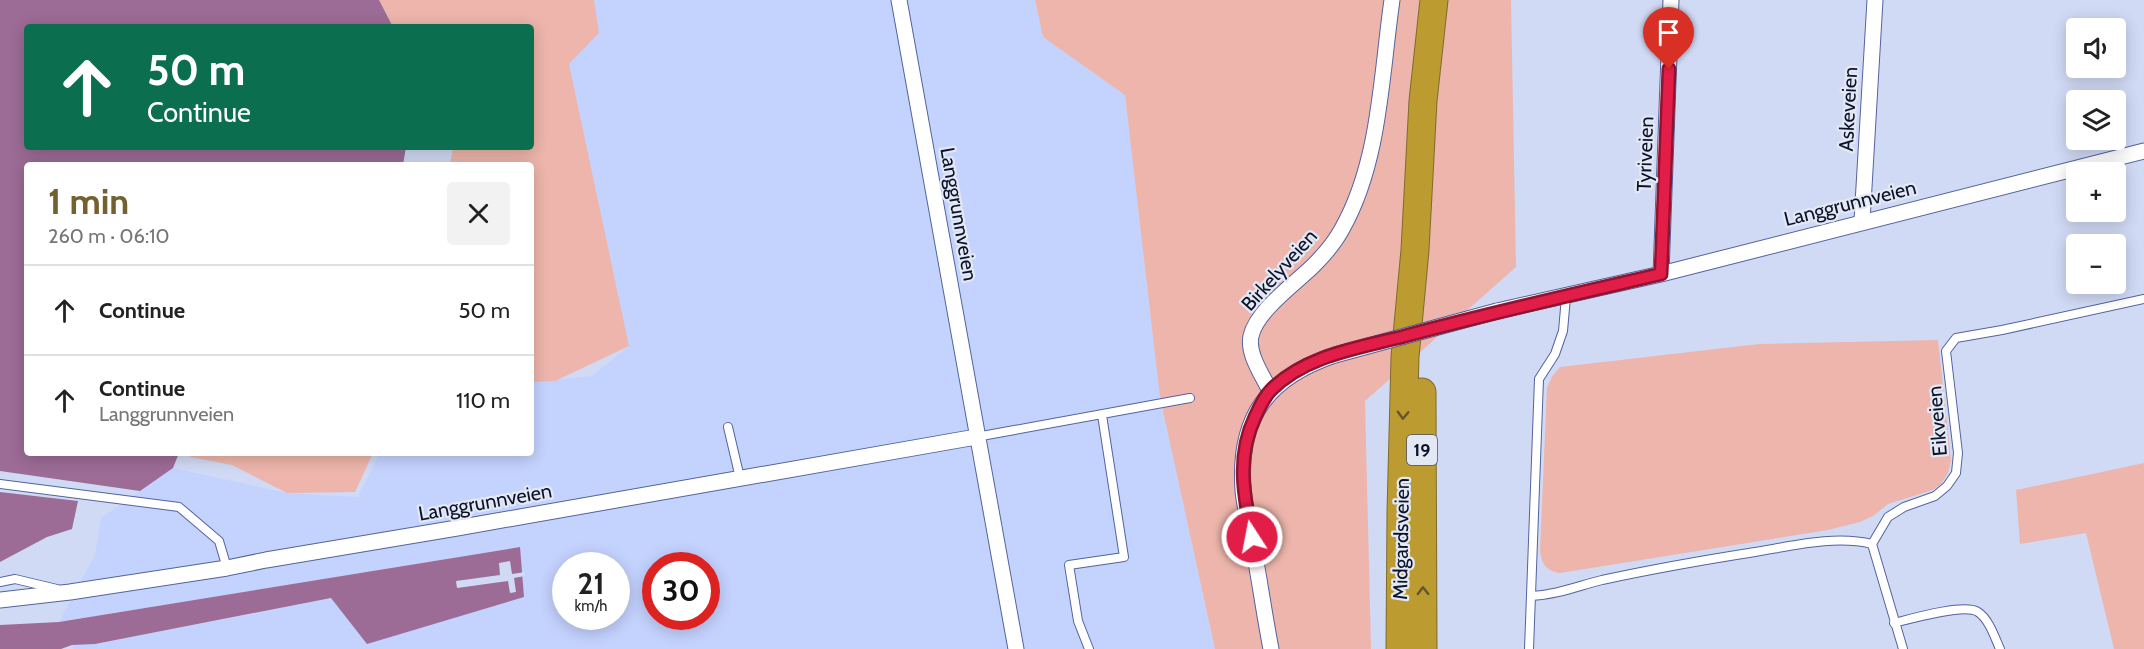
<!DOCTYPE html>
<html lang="en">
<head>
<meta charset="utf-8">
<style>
	:root { --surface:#fff; --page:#f2f2f2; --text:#222; --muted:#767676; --line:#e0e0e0; --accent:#736230 }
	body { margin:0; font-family:Cabin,sans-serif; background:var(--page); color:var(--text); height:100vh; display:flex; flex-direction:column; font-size:22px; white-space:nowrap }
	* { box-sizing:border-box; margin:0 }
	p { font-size:20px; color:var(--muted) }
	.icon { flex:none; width:33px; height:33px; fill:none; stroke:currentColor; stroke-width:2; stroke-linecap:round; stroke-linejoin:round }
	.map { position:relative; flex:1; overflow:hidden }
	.panel { position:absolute; left:24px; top:162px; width:510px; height:294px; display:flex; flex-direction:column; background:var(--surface); border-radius:6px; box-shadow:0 3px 15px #0003 }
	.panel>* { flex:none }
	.banner { position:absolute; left:24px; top:24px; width:510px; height:126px; border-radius:6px; box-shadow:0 3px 15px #0003; background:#0b6e4f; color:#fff; overflow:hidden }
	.controls { position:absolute; left:2066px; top:18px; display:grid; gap:12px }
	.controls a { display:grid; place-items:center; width:60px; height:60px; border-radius:6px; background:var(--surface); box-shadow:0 3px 15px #0003; font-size:30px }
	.speed { position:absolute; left:552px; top:552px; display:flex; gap:12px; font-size:30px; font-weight:700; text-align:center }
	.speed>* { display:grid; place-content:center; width:78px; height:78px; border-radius:50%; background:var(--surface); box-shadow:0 3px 15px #0003; line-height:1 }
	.speed small { font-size:15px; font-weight:400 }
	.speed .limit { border:9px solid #d22; background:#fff; color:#111 }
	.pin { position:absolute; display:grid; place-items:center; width:51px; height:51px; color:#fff; margin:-62px -26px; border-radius:50% 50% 50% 0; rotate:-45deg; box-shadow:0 0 6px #0007 }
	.pin .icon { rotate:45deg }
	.me { position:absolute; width:66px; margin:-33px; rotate:349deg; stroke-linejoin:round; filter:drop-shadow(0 0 4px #0008) }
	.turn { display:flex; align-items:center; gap:21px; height:126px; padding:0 24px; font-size:27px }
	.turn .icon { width:78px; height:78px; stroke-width:2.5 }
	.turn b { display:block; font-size:42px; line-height:51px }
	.round { display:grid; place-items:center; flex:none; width:63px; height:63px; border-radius:6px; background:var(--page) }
	.summary { display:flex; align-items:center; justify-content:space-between; height:102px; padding:0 24px }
	h1 { font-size:36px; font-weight:800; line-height:45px; color:var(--accent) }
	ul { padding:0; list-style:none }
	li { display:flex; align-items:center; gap:18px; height:90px; padding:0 24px; border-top:2px solid var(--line) }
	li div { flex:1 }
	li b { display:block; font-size:22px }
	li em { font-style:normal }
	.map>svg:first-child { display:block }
	.built { fill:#c4d2fe; fill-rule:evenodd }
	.green { fill:#edb5ab }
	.water { fill:#9c6b96 }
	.pier { fill:#d1daf5 }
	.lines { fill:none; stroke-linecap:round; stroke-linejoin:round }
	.lane-casing { stroke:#53639e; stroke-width:10 }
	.street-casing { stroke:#53639e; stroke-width:17 }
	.highway-casing { stroke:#7e6b2e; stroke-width:29 }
	.lane { stroke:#fff; stroke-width:8 }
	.street { stroke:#fff; stroke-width:15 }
	.highway { stroke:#bc9b31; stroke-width:27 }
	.street-bridge-casing { stroke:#53639e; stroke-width:17; stroke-linecap:butt }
	.street-bridge { stroke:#fff; stroke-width:15 }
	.oneway { stroke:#64562c }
	.route-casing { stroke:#92132f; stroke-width:15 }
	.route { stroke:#e11d48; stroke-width:10 }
	.labels { text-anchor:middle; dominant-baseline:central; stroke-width:4.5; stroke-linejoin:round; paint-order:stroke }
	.shield { fill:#e3e8f5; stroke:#4c5266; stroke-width:1.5 }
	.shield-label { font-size:18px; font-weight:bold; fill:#0b1128 }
	.street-label { font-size:20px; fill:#0b1128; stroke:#e3e8f5 }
</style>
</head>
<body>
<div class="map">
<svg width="2144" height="649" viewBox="0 0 2144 649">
	<rect width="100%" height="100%" fill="#d1daf5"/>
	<!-- built -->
	<path class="built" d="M594 0H1035L1043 37 1125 95 1160 397 1215 649H74L72 645 95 644 333 598 524 597 519 547 59 622 95 555 101 518 173 468 287 493 358 497 380 453H531V382L592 376 629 346 569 64 599 33ZM566 566H616V616H566ZM656 566H706V616H656Z"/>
	<!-- green -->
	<path class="green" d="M379 0H594L599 33 569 64 629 346 555 381 531 382V165H450L453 147H531V27H393Z
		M1035 0H1511L1516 267 1365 401 1371 649H1215L1160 397 1125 95 1043 37Z
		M1938 340 1951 460 1948 473 1941 484 1933 490 1888 504 1873 516 1860 522 1828 530 1560 573C1546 571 1542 564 1540 551L1547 387 1553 375 1560 367 1759 344Z
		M192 453H373L355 492 287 493 232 465 190 457Z
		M2144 463V649H2114L2086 533 2020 544 2016 490Z"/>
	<!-- water -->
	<path class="water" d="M0 0H379L393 27H27V147H406L403 165H27V453H179L173 468 140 491 0 471Z
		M0 492 78 501 72 529 47 537 0 562Z
		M520 547 524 597 367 644 331 598 95 644 72 645 61 649H0V625L59 622Z"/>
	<!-- pier -->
	<path class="pier" d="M510 561 512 574 525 572V576L514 578 516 592 510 593 508 581 457 588 456 581 500 575 499 563Z"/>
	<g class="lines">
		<defs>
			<path id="lane" d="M728 427 740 478
				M976 437 1190 398
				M0 484 179 507 219 541 227 568
				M0 582 15 579 57 589
				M1531 596C1556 595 1578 586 1602 580 1653 569 1704 560 1755 552 1792 546 1835 535 1872 544
				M1894 623C1910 619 1965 603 1978 612 1989 619 1995 638 2000 649
				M1089 649 1078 621 1069 565 1124 557 1102 415
				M1529 649 1539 379 1555 354 1563 331 1566 297
				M1903 649 1872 544 1888 517 1904 507 1935 496 1947 486 1956 473 1958 453 1946 351 1956 338 2002 330 2144 299"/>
			<path id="street" d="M899 0 1016 649
				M1862 221 1875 0
				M1661 274 1671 0
				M1497 311 1661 274 2144 151
				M1270 391C1263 376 1247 354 1251 336 1257 310 1296 283 1314 265 1324 255 1335 242 1342 229 1380 162 1381 76 1392 0
				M0 600 70 592 227 568 266 560 457 528 976 437
				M1271 649C1264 613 1259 576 1252 540 1250 523 1244 507 1243 490 1238 417 1267 378 1335 355"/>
			<path id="highway" d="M1422 392 1423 649
				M1400 649 1401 512 1405 357 1415 250 1423 101 1434 0"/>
		</defs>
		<!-- lane casing -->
		<use href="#lane" class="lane-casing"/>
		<!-- street casing -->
		<use href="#street" class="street-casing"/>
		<!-- highway casing -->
		<use href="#highway" class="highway-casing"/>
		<!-- lane -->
		<use href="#lane" class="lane"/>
		<!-- street -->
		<use href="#street" class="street"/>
		<!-- highway -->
		<use href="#highway" class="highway"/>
		<defs>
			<path id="street-bridge" d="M1335 355 1497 311"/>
		</defs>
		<!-- street-bridge casing -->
		<use href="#street-bridge" class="street-bridge-casing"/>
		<!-- street-bridge -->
		<use href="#street-bridge" class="street-bridge"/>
	</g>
	<!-- one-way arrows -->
	<defs><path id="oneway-chevron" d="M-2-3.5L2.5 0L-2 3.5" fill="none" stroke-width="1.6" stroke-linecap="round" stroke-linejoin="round" transform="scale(1.5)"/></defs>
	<g class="oneway">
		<use href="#oneway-chevron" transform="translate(1403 415) rotate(92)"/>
		<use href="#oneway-chevron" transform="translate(1423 591) rotate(-91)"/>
	</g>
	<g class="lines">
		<defs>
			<path id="route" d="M1252 537C1244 496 1236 457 1255 417 1259 408 1264 397 1271 390 1306 355 1359 348 1405 336 1490 313 1575 294 1661 274L1669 69"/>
		</defs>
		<!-- route casing -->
		<use href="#route" class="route-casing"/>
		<!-- route -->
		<use href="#route" class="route"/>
	</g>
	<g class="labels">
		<!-- shield labels -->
		<rect class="shield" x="1407" y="435" width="30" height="30" rx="4.5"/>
		<g class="shield-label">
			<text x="1422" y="450">19</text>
		</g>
		<!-- street labels -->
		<g class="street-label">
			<text transform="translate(1848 109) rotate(-87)">Askeveien</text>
			<text transform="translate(1645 154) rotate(-88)">Tyriveien</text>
			<text transform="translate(1850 203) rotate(-14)">Langgrunnveien</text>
			<text transform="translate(959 214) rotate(80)">Langgrunnveien</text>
			<text transform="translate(1279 270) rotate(-48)">Birkelyveien</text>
			<text transform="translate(1937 421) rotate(-95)">Eikveien</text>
			<text transform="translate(485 502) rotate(-10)">Langgrunnveien</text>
			<text transform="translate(1401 539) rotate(-89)">Midgardsveien</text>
		</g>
	</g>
</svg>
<div class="controls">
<a><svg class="icon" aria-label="sound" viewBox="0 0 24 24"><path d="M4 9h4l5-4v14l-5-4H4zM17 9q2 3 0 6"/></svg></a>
<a><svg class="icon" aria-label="layers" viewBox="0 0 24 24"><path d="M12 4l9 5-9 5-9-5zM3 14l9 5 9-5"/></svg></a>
<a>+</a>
<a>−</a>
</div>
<div class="speed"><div>21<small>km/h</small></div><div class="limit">30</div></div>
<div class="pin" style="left:1669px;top:69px;background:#d93025"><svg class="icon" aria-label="arrive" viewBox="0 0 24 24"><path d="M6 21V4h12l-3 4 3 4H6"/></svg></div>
<svg class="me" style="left:1252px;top:537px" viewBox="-20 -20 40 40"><circle r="17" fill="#e11d48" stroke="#fff" stroke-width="3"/><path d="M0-11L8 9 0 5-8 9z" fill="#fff"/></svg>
<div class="banner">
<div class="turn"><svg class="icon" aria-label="ahead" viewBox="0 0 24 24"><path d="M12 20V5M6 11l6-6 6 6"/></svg><div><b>50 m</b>Continue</div></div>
</div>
<section class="panel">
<div class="summary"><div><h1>1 min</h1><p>260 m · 06:10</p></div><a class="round"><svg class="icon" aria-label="close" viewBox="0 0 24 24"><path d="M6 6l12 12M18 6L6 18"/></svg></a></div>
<ul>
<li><svg class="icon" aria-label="ahead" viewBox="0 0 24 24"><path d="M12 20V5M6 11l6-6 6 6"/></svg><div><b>Continue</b></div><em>50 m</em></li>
<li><svg class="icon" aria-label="ahead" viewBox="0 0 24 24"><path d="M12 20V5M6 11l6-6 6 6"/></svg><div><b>Continue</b><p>Langgrunnveien</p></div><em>110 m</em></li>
</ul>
</section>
</div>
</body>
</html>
